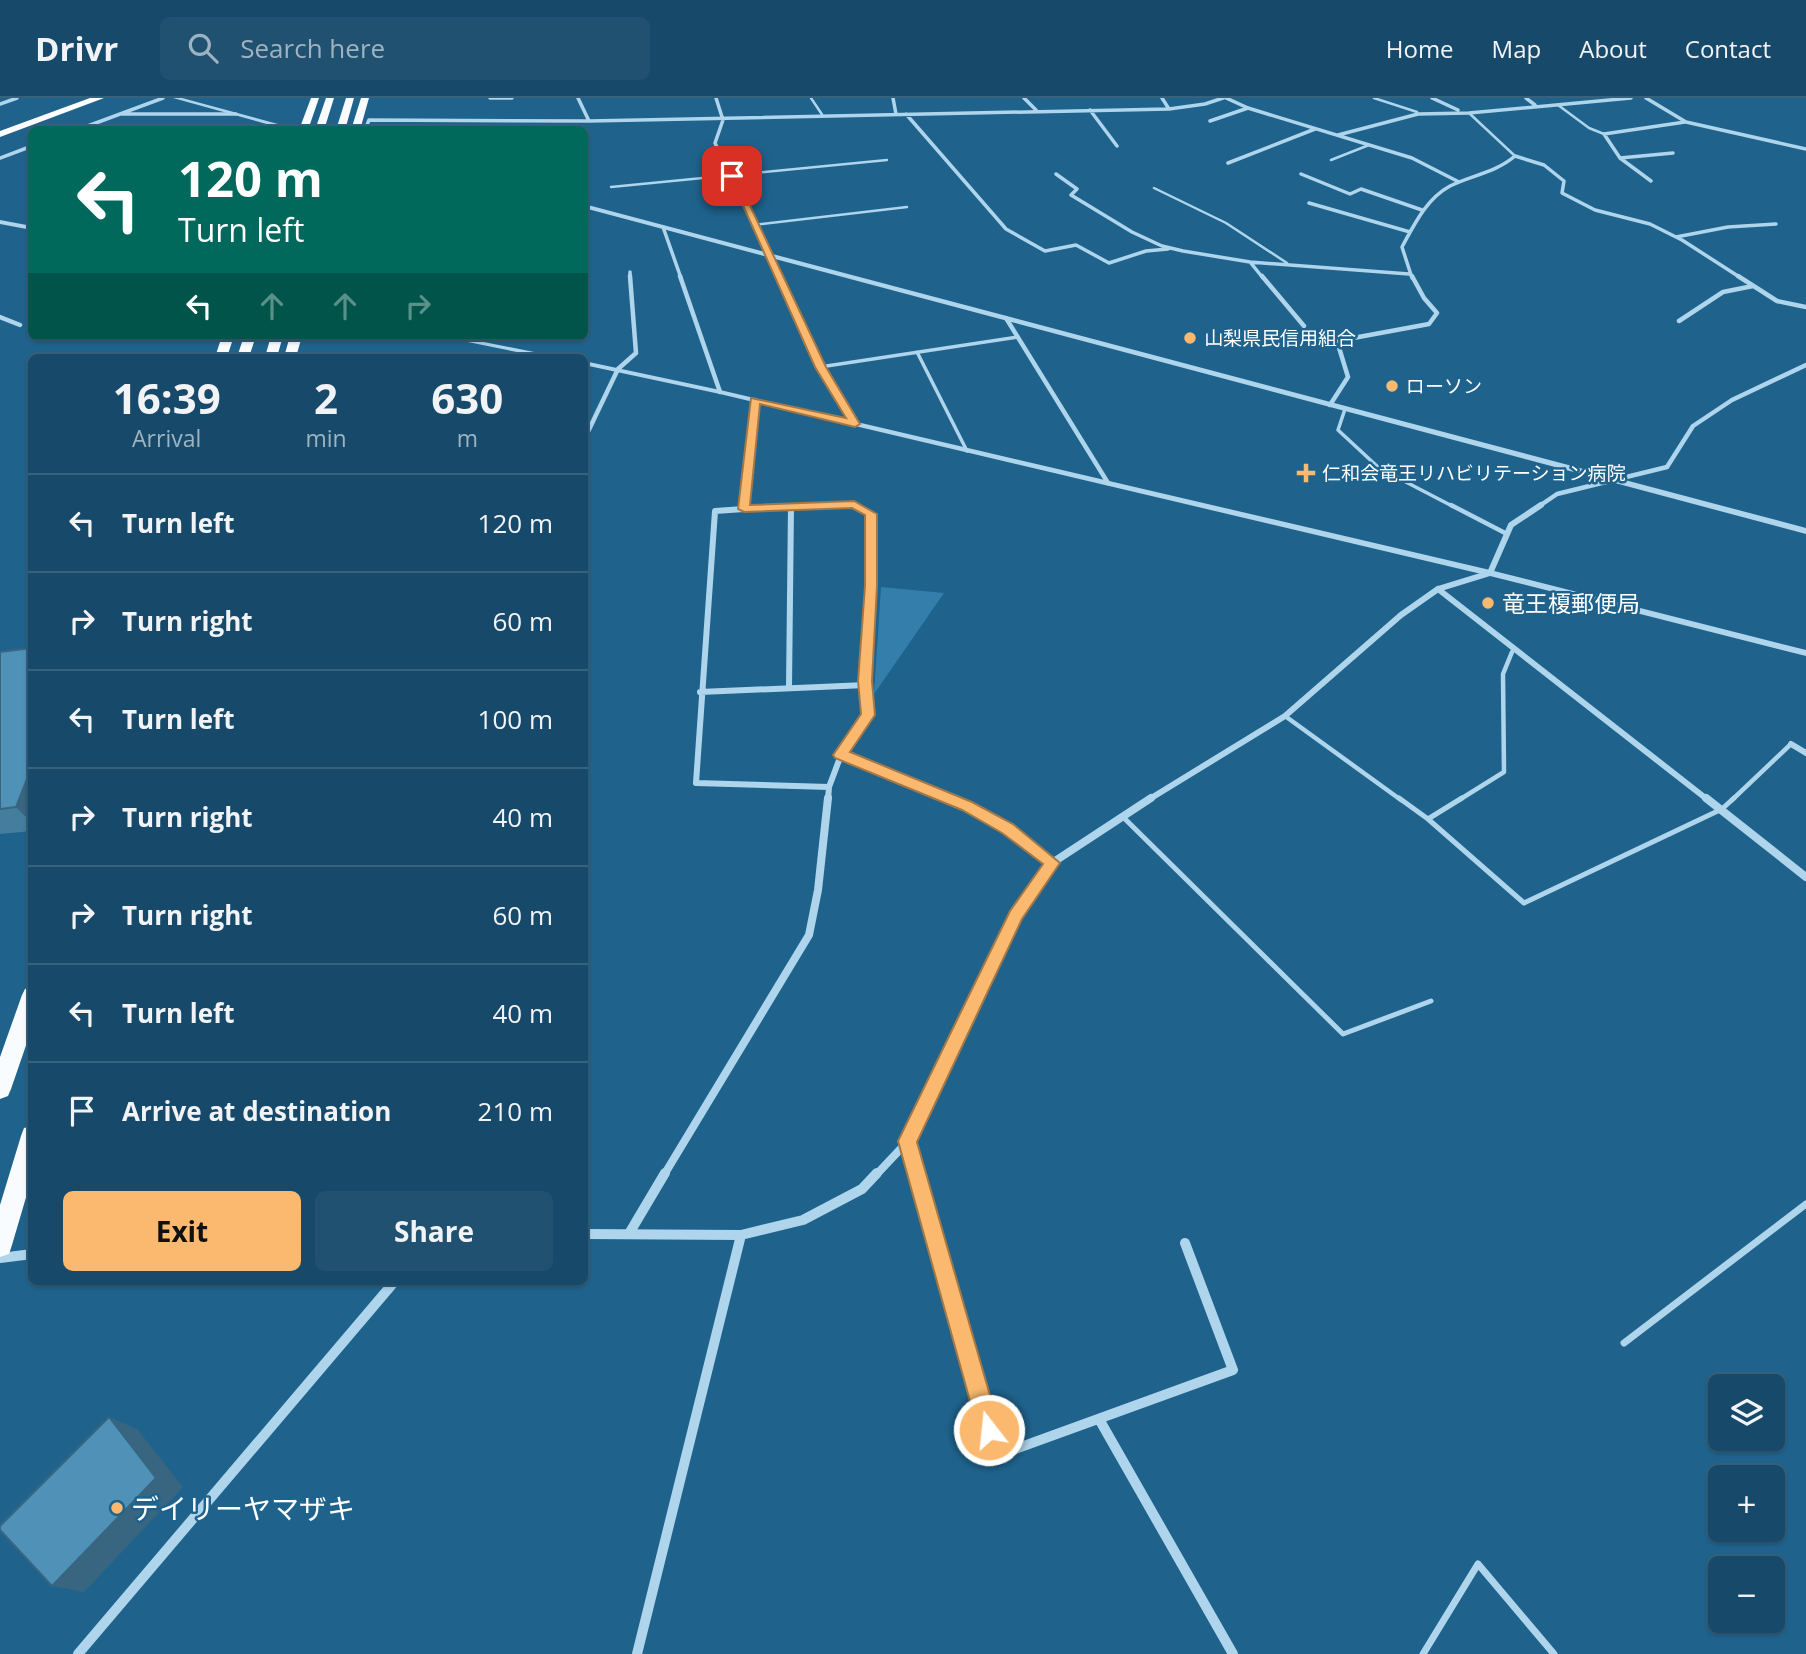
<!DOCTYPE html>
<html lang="en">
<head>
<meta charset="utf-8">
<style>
	:root { --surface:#174a6a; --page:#205170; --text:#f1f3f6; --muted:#9eb3c1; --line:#36627e; --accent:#fab96e }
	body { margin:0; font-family:"Open Sans","Noto Sans JP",sans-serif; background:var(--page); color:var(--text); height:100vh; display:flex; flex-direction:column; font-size:26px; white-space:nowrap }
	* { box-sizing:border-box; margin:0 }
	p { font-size:23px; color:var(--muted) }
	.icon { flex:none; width:38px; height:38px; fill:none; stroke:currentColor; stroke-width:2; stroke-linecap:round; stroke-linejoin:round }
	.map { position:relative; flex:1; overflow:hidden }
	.details { position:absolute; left:28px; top:256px; width:560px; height:931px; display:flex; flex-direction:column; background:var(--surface); border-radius:10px; box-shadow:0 2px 5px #0004,0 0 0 2px var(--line) }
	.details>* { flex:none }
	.guide { position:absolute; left:28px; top:28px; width:560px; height:214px; border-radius:10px; box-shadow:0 2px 5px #0004,0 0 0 2px var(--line); background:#00695c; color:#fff; overflow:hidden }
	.buttons { position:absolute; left:1708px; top:1276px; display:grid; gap:14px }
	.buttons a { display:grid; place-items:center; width:77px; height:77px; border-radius:10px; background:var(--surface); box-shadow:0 2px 5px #0004,0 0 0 2px var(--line); font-size:35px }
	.pin { position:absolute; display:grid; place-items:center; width:60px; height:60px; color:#fff; margin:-30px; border-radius:14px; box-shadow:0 4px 10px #0006 }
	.me { position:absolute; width:77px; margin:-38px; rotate:344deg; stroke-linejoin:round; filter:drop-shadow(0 0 5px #0008) }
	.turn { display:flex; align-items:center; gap:24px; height:147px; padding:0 35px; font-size:32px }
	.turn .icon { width:91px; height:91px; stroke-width:2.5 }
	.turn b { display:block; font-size:49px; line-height:60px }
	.lanes { display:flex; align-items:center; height:66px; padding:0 35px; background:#0003; justify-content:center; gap:35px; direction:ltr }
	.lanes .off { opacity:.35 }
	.eta { display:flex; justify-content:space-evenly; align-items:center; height:119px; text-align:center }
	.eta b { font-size:42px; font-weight:700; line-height:49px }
	.action { display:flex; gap:14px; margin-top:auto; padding:14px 35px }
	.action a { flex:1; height:80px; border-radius:10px; background:var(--accent); color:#111; font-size:28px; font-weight:700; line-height:80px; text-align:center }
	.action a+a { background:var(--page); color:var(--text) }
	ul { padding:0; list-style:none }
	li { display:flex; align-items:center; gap:21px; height:98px; padding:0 35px; border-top:2px solid var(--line) }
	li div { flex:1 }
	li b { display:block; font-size:26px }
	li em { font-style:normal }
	header { display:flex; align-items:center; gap:42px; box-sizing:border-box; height:98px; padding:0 35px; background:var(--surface); border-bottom:2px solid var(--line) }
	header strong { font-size:33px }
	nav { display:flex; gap:38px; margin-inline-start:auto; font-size:24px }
	.search { width:490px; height:63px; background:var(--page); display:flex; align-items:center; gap:18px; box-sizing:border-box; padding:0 24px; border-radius:10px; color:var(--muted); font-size:26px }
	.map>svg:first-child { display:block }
	.green { fill:#337eab }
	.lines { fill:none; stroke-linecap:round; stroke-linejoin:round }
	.service-far4 { stroke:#aed5ec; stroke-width:2.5 }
	.service-far3 { stroke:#aed5ec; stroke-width:3.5 }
	.service-far2 { stroke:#aed5ec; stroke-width:4.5 }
	.service-far1 { stroke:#aed5ec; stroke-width:5 }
	.service { stroke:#aed5ec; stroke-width:7 }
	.minor-far4 { stroke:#aed5ec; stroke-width:3.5 }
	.minor-far3 { stroke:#aed5ec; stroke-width:4.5 }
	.minor-far2 { stroke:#aed5ec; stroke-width:6 }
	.minor-far1 { stroke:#aed5ec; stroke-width:8 }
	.minor { stroke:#aed5ec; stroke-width:10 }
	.tertiary { fill:#aed5ec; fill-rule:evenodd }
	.trunk { fill:#f9fcff; fill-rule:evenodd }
	.motorway { fill:#fff; fill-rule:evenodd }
	.wall { fill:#457d9e }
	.shaded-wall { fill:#386681 }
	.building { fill:#5091b8; stroke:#386681; stroke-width:2 }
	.route { fill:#fab96e; stroke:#a27848; stroke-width:2 }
	.poi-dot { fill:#fab96e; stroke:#1f638d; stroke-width:2.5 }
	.labels { text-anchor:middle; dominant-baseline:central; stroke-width:5; stroke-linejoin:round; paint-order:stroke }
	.far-poi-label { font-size:19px; fill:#fff; stroke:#1f638d; text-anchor:start }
	.poi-label { font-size:23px; fill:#fff; stroke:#1f638d; text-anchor:start }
	.near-poi-label { font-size:28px; fill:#fff; stroke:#1f638d; text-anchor:start }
</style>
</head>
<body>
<header>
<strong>Drivr</strong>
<div class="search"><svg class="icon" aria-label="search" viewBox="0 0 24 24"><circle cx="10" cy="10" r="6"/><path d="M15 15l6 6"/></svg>Search here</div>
<nav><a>Home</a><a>Map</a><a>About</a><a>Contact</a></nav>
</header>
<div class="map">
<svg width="1806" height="1556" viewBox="0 0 1806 1556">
	<rect width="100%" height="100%" fill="#1f638d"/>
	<!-- green -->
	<path class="green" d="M881 489 944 495 874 596Z"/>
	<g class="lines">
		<!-- service-far4 -->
		<path class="service-far4" d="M811 0 823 18
			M1374 0 1417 14
			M1558 7 1589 30 1604 36
			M1469 15 1515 58
			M1331 62 1369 47
			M611 89 887 62
			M1154 90 1226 125 1287 165
			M753 127 907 109"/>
		<!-- service-far3 -->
		<path class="service-far3" d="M917 254 967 353
			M820 269 1018 239
			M1345 311 1338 332 1379 370 1454 409"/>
		<!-- service-far2 -->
		<path class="service-far2" d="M1451 407 1507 436
			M1285 618 1401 702
			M1459 702 1504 674 1503 576 1512 554
			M1732 702 1791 646"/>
		<!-- service-far1 -->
		<path class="service-far1" d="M1399 700 1428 721 1524 805 1722 711 1734 700
			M1122 718 1343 936 1431 903
			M1428 721 1462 700"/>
		<!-- service -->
		<path class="service" d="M1624 1245 1806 1106
			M1423 1556 1478 1466 1554 1556"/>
		<!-- minor-far4 -->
		<path class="minor-far4" d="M490 0H512
			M578 0 589 23
			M716 0 723 22 715 45 778 180
			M893 0 896 16
			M1024 0 1036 12
			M1162 0 1169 11
			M1226 0 1248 10 1412 60 1459 84
			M1432 0 1458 12
			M1526 0 1535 7
			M1646 0 1686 24 1806 51
			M0 6 17 0
			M1090 12 1117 48
			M120 16H236
			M906 16 1006 131 1045 153 1076 147 1109 165 1146 153 1168 151
			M1210 23 1248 10
			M77 32 163 0
			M365 32 369 22 589 23 1169 11 1205 6 1223 0
			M1338 37 1418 16 1469 15 1631 0
			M1673 55 1620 60 1604 36 1685 24
			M0 60 32 48
			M1620 60 1651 83
			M1228 65 1315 31
			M1056 76 1077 91 1071 97 1132 134 1162 148 1183 153 1250 164 1409 176
			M1301 76 1350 96 1361 91 1422 112
			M1309 105 1410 134
			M663 129 681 180
			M1676 139 1728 129 1776 126
			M1250 164 1263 180
			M630 174V180
			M1412 180 1402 149C1414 127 1426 101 1450 88 1472 77 1495 75 1515 58L1544 67 1564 83 1562 95 1595 112 1650 126 1682 142 1741 180"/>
		<!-- minor-far3 -->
		<path class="minor-far3" d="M680 178 720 294
			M777 178 820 269 855 326
			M1262 178 1304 228
			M1738 178 1777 203 1806 209
			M0 219 20 227
			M1006 220 1108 385
			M1679 223 1723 194 1753 188
			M1330 307 1348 279 1337 243 1429 226 1437 215 1424 200 1412 178
			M584 342 618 271 636 255 630 178
			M744 409 755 302
			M793 409 854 406 859 409
			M1538 409 1557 396 1667 369 1693 328 1732 302 1806 267"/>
		<!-- minor-far2 -->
		<path class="minor-far2" d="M744 407V411L831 407
			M744 411 715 413 696 685 829 689
			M1438 491 1708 702
			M789 590 791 408
			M700 594 866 587
			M1791 646 1806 655
			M841 657 952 702
			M828 702 829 689 841 657 868 617 865 583 871 488V416L856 407
			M1148 702 1285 618 1401 517 1438 491 1490 475 1511 427 1541 407"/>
		<!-- minor-far1 -->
		<path class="minor-far1" d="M947 700 1008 731 1052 765
			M1706 700 1806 779
			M908 1043 917 1077
			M664 1077 809 837 818 792 828 700
			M876 1077 908 1043 1016 817 1052 765 1151 700"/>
		<!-- minor -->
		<path class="minor" d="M917 1075 996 1358 1233 1272 1185 1145
			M630 1134 665 1075
			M584 1136 741 1137 803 1122 862 1091 877 1075
			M0 1160 32 1156
			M1099 1321 1233 1556
			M78 1556 395 1183
			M637 1556 741 1137"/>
		<!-- tertiary -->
		<path class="tertiary" d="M173 0H182L300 32H288Z
			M584 106 1806 430V436L584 110Z
			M0 122 32 128V132L0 126Z
			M438 238H454L559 259H542Z
			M584 263 720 292 1490 472 1806 552V558L1490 478 720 296 584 267Z"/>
		<!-- trunk -->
		<path class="trunk" d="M311 0H319L308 32H299Z
			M326 0H334L324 32H315Z
			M346 0H354L345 32H336Z
			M361 0H369L360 32H351Z
			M222 238H234L227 259H215Z
			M244 238H256L249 259H237Z
			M271 238H283L277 259H265Z
			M290 238H302L296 259H284Z
			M32 888V930L11 991 8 998 0 1001V959L22 897 25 891Z
			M32 1028V1079L12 1147 9 1156 0 1159V1107L21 1038 24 1030Z"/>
		<!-- motorway -->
		<path class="motorway" d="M90 0H104L0 39V33Z"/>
	</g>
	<!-- wall -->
	<path class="wall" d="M32 550V733L0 736V554Z"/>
	<!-- shaded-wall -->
	<path class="shaded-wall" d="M32 668V725L16 709Z
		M109 1319 137 1331 183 1389 84 1494 52 1488Z"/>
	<!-- building -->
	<path class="building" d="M32 550V668L16 709 0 711V554Z
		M109 1319 156 1380 52 1488 0 1432V1428Z"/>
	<!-- route -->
	<path class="route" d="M729 76 736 78 826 269 860 326 855 329 760 306 750 407 854 403 877 416V488L872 583 875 617 850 654 972 704 1013 726 1060 765 1022 821 917 1044 1000 1332 996 1340 989 1343 981 1340 978 1332 898 1043 1010 813 1043 766 1002 735 962 712 835 660 833 657 861 616 858 583 865 488V417L852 410 744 414 738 411 751 300 846 320 815 269Z"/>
	<!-- markers -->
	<g class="poi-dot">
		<circle cx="1190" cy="240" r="7"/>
		<circle cx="1392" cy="288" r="7"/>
		<path d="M1302.5 364.5h7v7h7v7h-7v7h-7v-7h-7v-7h7z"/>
		<circle cx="1488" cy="505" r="7"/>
		<circle cx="117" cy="1410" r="7"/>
	</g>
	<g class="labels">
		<!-- far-poi labels -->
		<g class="far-poi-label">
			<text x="1204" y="240">山梨県民信用組合</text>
			<text x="1406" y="288">ローソン</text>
			<text x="1322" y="375">仁和会竜王リハビリテーション病院</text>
		</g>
		<!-- poi labels -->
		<g class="poi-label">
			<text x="1502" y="505">竜王榎郵便局</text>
		</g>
		<!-- near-poi labels -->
		<g class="near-poi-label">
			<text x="131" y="1410">デイリーヤマザキ</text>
		</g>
	</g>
</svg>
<div class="buttons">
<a><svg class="icon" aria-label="layers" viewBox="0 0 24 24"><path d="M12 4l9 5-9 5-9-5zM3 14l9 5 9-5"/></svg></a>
<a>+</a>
<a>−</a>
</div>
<div class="pin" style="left:732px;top:78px;background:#d93025"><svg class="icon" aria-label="arrive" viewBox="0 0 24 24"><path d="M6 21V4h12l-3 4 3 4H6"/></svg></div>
<svg class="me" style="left:989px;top:1332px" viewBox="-20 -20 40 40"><circle r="17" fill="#fab96e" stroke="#fff" stroke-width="3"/><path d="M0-11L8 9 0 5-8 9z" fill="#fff"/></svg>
<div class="guide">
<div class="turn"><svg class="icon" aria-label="left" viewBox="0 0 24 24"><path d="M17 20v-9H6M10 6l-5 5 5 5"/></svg><div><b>120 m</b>Turn left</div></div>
<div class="lanes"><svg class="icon" aria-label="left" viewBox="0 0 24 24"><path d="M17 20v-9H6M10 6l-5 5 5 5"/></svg><svg class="icon off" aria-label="ahead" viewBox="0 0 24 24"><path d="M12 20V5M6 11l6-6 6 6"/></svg><svg class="icon off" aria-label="ahead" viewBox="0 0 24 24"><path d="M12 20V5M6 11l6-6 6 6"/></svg><svg class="icon off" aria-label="right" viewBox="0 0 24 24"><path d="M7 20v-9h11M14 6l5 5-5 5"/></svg></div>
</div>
<section class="details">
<div class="eta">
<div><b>16:39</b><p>Arrival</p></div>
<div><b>2</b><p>min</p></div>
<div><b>630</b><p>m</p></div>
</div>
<ul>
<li><svg class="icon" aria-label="left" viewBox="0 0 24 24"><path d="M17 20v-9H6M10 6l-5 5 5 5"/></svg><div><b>Turn left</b></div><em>120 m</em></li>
<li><svg class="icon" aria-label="right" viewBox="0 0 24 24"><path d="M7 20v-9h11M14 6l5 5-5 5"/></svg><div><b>Turn right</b></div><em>60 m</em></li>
<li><svg class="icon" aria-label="left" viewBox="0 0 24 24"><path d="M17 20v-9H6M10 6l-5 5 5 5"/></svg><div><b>Turn left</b></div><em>100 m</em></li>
<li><svg class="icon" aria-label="right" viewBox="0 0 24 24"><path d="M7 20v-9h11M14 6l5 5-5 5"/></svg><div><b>Turn right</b></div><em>40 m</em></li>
<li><svg class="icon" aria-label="right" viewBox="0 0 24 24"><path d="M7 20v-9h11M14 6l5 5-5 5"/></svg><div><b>Turn right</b></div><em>60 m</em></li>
<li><svg class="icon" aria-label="left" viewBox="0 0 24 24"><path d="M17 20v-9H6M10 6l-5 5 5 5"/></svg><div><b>Turn left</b></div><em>40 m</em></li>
<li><svg class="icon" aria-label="arrive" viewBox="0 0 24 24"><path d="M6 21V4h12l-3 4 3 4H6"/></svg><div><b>Arrive at destination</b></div><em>210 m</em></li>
</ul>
<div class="action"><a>Exit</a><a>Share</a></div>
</section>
</div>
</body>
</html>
